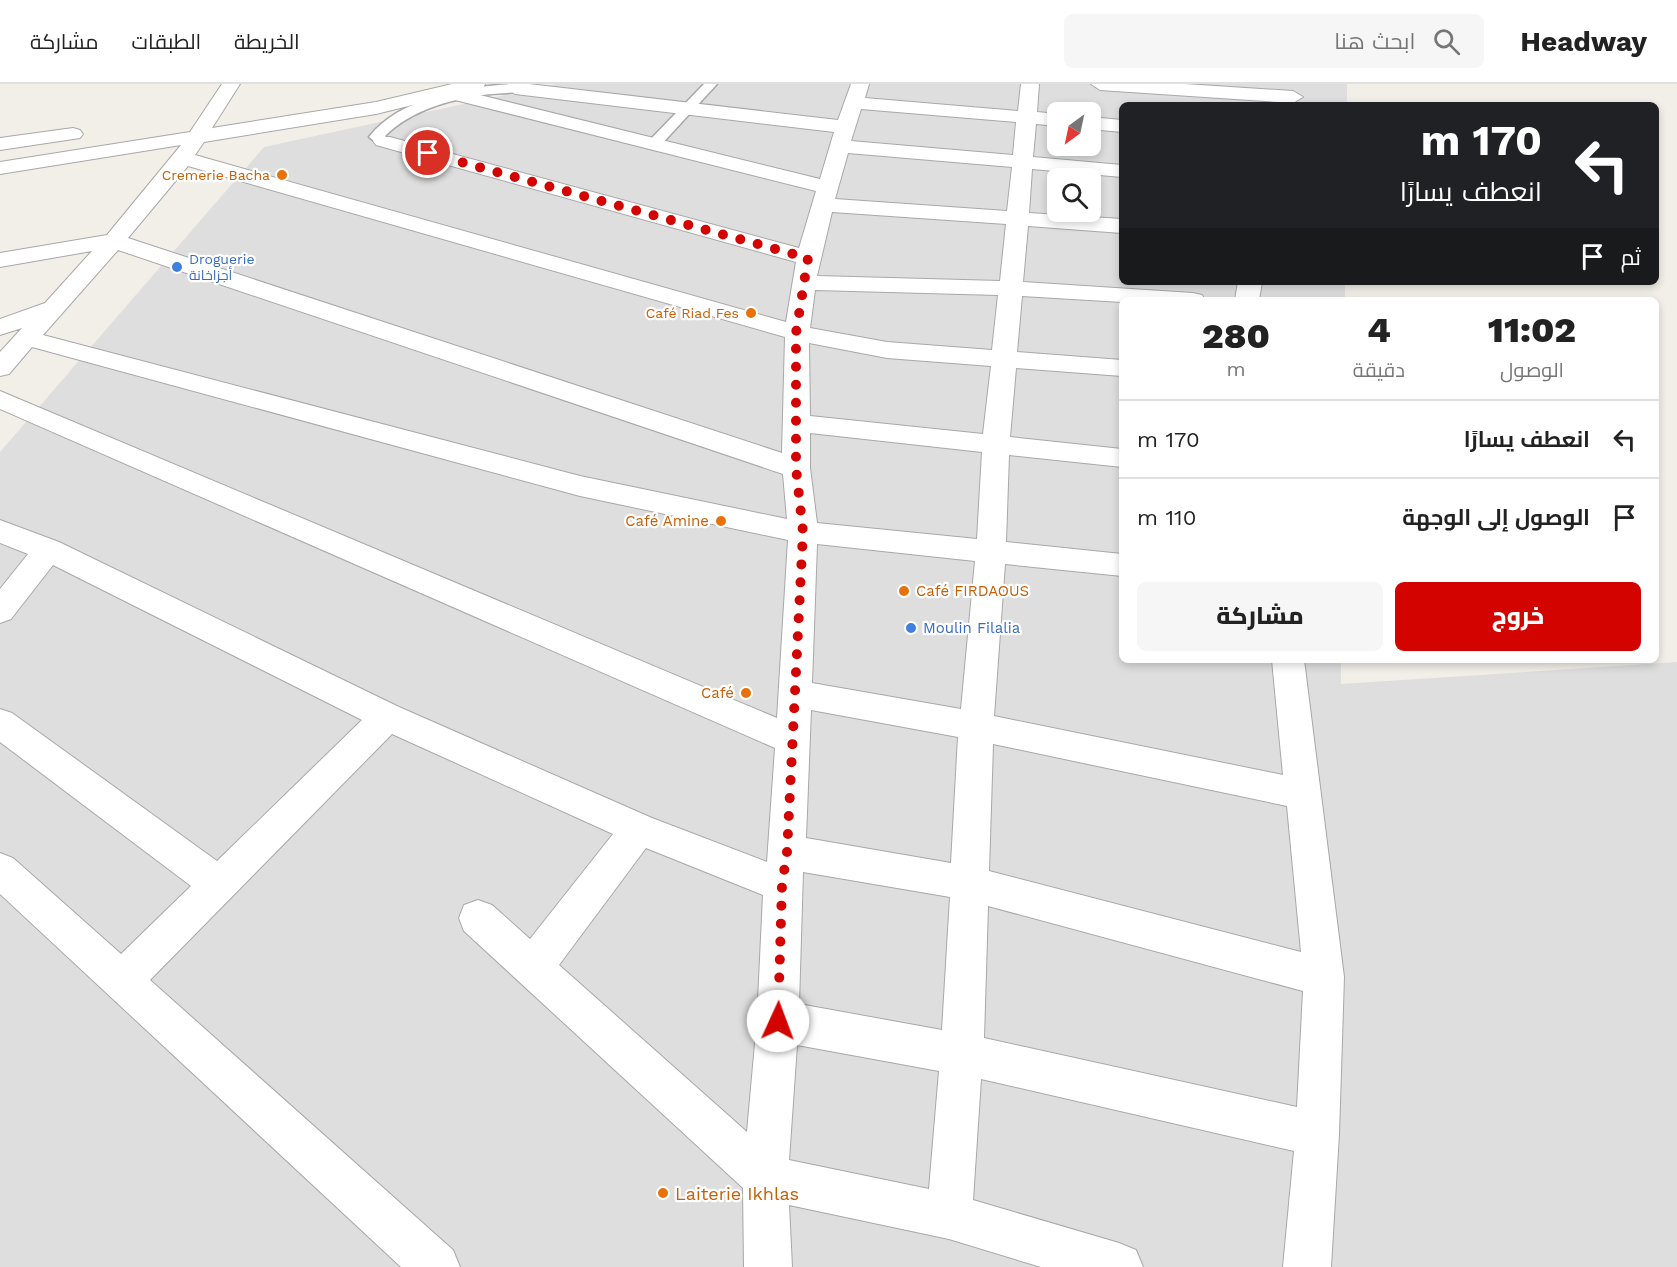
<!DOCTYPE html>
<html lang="ar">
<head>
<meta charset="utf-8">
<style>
	:root { --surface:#fff; --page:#f6f6f6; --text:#222; --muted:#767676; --line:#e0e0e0; --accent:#d30400 }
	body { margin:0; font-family:"Work Sans",Cairo,sans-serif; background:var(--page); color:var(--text); direction:rtl; height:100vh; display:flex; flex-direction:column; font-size:22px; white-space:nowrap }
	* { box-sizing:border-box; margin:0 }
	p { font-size:20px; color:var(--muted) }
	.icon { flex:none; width:33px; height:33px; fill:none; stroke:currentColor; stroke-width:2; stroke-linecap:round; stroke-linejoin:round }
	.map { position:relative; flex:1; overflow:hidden; direction:ltr }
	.sheet { position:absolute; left:1119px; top:213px; width:540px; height:366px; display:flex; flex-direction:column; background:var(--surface); border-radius:9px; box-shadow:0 3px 9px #0003; direction:rtl }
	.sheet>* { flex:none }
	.top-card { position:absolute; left:1119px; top:18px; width:540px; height:183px; border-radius:9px; box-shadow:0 3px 9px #0003; direction:rtl; background:#202124; color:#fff; overflow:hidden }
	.needle { width:39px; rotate:213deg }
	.buttons { position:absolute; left:1047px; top:18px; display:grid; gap:12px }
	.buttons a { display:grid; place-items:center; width:54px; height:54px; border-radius:9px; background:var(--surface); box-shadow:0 3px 9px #0003; font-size:30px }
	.pin { position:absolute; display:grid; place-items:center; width:51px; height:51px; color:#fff; margin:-26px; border:3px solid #fff; border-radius:50%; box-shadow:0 2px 6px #0007 }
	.me { position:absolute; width:66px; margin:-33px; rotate:2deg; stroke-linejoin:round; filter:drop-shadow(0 0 4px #0008) }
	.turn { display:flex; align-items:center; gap:21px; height:126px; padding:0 18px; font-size:27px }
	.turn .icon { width:78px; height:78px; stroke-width:2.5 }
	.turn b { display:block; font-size:42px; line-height:51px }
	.then { display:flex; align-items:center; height:57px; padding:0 18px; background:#0003; gap:12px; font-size:22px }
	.eta { display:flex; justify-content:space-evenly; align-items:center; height:102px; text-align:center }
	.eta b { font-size:36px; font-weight:800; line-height:42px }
	.primary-button { display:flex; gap:12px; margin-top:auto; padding:12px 18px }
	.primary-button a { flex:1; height:69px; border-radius:9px; background:var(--accent); color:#fff; font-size:24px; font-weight:800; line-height:69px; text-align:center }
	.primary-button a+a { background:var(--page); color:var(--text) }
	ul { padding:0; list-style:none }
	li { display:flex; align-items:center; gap:18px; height:78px; padding:0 18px; border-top:2px solid var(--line) }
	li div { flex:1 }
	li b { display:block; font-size:22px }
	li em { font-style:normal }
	header { display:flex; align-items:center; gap:36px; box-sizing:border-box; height:84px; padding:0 30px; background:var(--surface); border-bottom:2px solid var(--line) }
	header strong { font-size:28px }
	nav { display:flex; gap:33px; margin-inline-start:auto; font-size:21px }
	.search { width:420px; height:54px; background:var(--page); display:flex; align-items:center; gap:15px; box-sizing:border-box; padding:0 21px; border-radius:9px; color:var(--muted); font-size:22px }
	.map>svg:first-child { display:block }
	.residential { fill:#dfdede; fill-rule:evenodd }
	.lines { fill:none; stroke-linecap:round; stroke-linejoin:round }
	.service-casing { stroke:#a8a8a8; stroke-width:3 }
	.minor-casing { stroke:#a8a8a8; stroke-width:2 }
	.service { fill:#fff; fill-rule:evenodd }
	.minor { fill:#fff; fill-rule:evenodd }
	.route { stroke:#d30400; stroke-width:10; stroke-dasharray:0 18 }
	.food-dot { fill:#e8710a; stroke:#fff; stroke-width:2 }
	.shop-dot { fill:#3f7fe0; stroke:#fff; stroke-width:2 }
	.labels { text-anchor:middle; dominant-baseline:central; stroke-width:4.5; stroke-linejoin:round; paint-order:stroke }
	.far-food-label { font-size:14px; fill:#c56008; stroke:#fff; text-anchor:end }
	.far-shop-label { font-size:14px; fill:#366cbe; stroke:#fff; text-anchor:start }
	.food-label { font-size:15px; fill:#c56008; stroke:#fff; text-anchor:end }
	.shop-label { font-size:15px; fill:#366cbe; stroke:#fff; text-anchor:start }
	.near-food-label { font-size:18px; fill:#c56008; stroke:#fff; text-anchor:start }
</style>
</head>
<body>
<header>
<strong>Headway</strong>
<div class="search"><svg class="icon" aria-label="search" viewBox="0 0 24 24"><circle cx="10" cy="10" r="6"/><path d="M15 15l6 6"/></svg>ابحث هنا</div>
<nav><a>الخريطة</a><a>الطبقات</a><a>مشاركة</a></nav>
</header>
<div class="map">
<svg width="1677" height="1183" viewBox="0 0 1677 1183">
	<rect width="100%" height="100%" fill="#f2efe8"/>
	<!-- residential -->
	<path class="residential" d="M556 0H1347V21H1122V198H1345V216H1122V576H1341V600L1677 578V1183H0V368L264 63ZM1058 28H1090V62H1058ZM1058 94H1090V128H1058Z"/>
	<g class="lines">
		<defs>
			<path id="service" d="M515 0 521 4 520 7C508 10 495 9 482 11 448 16 410 27 385 52L390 57 388 60H378L369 53C400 13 468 2 515 0Z
				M704 0H717L658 64H648V58Z"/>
			<path id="minor" d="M222 0H240L212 44 376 18 452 0H485L483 4 468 8 820 95 834 48 515 10 506 4 508 0H529L838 36 851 0H869L865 14 1018 27 1021 0H1039L1037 28 1058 30V42L1036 40 1033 73 1122 81V93L1032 85 1029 129 1122 135V149L1028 142 1023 198 1193 209 1202 211 1205 216H1122V218L1022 212 1017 268 1122 276V292L1016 284 1010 353 1122 365V383L1009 371 1006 458 1122 470V492L1005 480 994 632 1283 691 1272 576H1304L1344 893 1339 1050 1331 1183H1283L1294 1067 981 995 973 1116 1119 1159 1136 1166 1143 1183H1041L949 1155 789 1121 792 1183H744L743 1104 464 847 459 834 464 821 478 816 492 821 530 855 613 750 392 650 150 896 453 1166 460 1183H401L0 810V769L13 774 121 870 191 802 0 658V625L12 629 217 777 362 636 53 481 11 535 0 539V505L28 470 0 459V436L59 458 399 623 652 734 767 778 775 664 0 325V307L777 634 788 456 580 412 32 263 9 290 0 292V268L22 244 0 251V235L45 219 92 167 0 183V169L107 151 181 61 0 90V78L190 48ZM453 11 455 16 816 107 799 164 390 53H376L373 57 376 61 796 178 786 238 195 71 204 58 376 30ZM861 25 1016 38 1013 71 851 57ZM848 69 1012 83 1007 127 835 115ZM188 82 785 253 782 369 128 154ZM832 128 1006 140 1000 197 817 192ZM118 166 783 390 787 435 580 392 43 251ZM815 206 998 211 992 266 887 258 810 244ZM809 259 887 274 991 282 983 350 810 332ZM810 349 982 368 977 455 817 439 810 384ZM817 460 975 477 961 625 812 599ZM811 626 958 653 951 779 806 754ZM993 660 1287 722 1301 868 989 787ZM646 764 763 811 757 937 747 1048 559 881ZM803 788 950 813 942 946 799 920ZM988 822 1303 907 1297 1023 984 954ZM797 961 939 987 929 1105 789 1076Z
				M1091 0H1185L1293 7 1303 13 1293 19 1100 6Z
				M1090 33 1122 36V48L1090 45Z
				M73 44 80 46 83 50 80 54 0 66V54Z
				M1238 198H1262L1259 216H1235Z"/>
		</defs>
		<!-- service casing -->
		<use href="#service" class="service-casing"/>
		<!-- minor casing -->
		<use href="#minor" class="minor-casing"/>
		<!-- service -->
		<use href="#service" class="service"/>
		<!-- minor -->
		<use href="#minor" class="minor"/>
	</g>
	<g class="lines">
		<!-- route -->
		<path class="route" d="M428 69 808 174 796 249V384L803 448 787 768 782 801 778 937"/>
	</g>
	<!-- markers -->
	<g class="food-dot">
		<circle cx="282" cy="91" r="6"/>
		<circle cx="751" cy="229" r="6"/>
		<circle cx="721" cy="437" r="6"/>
		<circle cx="904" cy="507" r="6"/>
		<circle cx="746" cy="609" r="6"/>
		<circle cx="663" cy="1109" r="6"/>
	</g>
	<g class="shop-dot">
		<circle cx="177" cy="183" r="6"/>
		<circle cx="911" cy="544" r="6"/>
	</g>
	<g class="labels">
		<!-- far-food labels -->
		<g class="far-food-label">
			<text x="270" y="91">Cremerie Bacha</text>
			<text x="739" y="229">Café Riad Fes</text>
		</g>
		<!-- far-shop labels -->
		<g class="far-shop-label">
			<text x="189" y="175">Droguerie<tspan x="189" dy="16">أجزاخانة</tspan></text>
		</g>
		<!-- food labels -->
		<g class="food-label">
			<text x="709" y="437">Café Amine</text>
			<text x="916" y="507" text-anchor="start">Café FIRDAOUS</text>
			<text x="734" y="609">Café</text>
		</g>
		<!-- shop labels -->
		<g class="shop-label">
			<text x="923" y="544">Moulin Filalia</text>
		</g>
		<!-- near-food labels -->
		<g class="near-food-label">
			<text x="675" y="1109">Laiterie Ikhlas</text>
		</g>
	</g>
</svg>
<div class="buttons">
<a><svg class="needle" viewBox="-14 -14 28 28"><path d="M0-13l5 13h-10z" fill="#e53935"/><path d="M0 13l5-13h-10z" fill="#767676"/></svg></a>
<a><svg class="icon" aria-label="search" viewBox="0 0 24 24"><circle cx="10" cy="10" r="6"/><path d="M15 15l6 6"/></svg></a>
</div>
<div class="pin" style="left:428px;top:69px;background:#d93025"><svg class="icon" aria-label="arrive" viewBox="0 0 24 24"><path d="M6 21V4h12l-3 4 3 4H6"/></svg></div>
<svg class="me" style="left:778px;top:937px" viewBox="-20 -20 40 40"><circle r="19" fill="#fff"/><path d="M0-13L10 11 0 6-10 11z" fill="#d30400"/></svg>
<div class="top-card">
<div class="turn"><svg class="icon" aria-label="left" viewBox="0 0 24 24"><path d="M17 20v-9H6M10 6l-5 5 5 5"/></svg><div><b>170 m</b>انعطف يسارًا</div></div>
<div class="then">ثم<svg class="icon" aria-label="arrive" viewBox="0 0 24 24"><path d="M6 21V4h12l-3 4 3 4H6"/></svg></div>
</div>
<section class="sheet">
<div class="eta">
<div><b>11:02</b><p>الوصول</p></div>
<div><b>4</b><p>دقيقة</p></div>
<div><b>280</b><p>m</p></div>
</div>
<ul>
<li><svg class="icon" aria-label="left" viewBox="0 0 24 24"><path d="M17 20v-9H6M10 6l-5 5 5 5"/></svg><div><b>انعطف يسارًا</b></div><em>170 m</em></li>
<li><svg class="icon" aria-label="arrive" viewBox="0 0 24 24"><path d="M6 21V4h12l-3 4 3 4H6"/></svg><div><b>الوصول إلى الوجهة</b></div><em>110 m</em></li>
</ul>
<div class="primary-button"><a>خروج</a><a>مشاركة</a></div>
</section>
</div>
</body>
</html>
